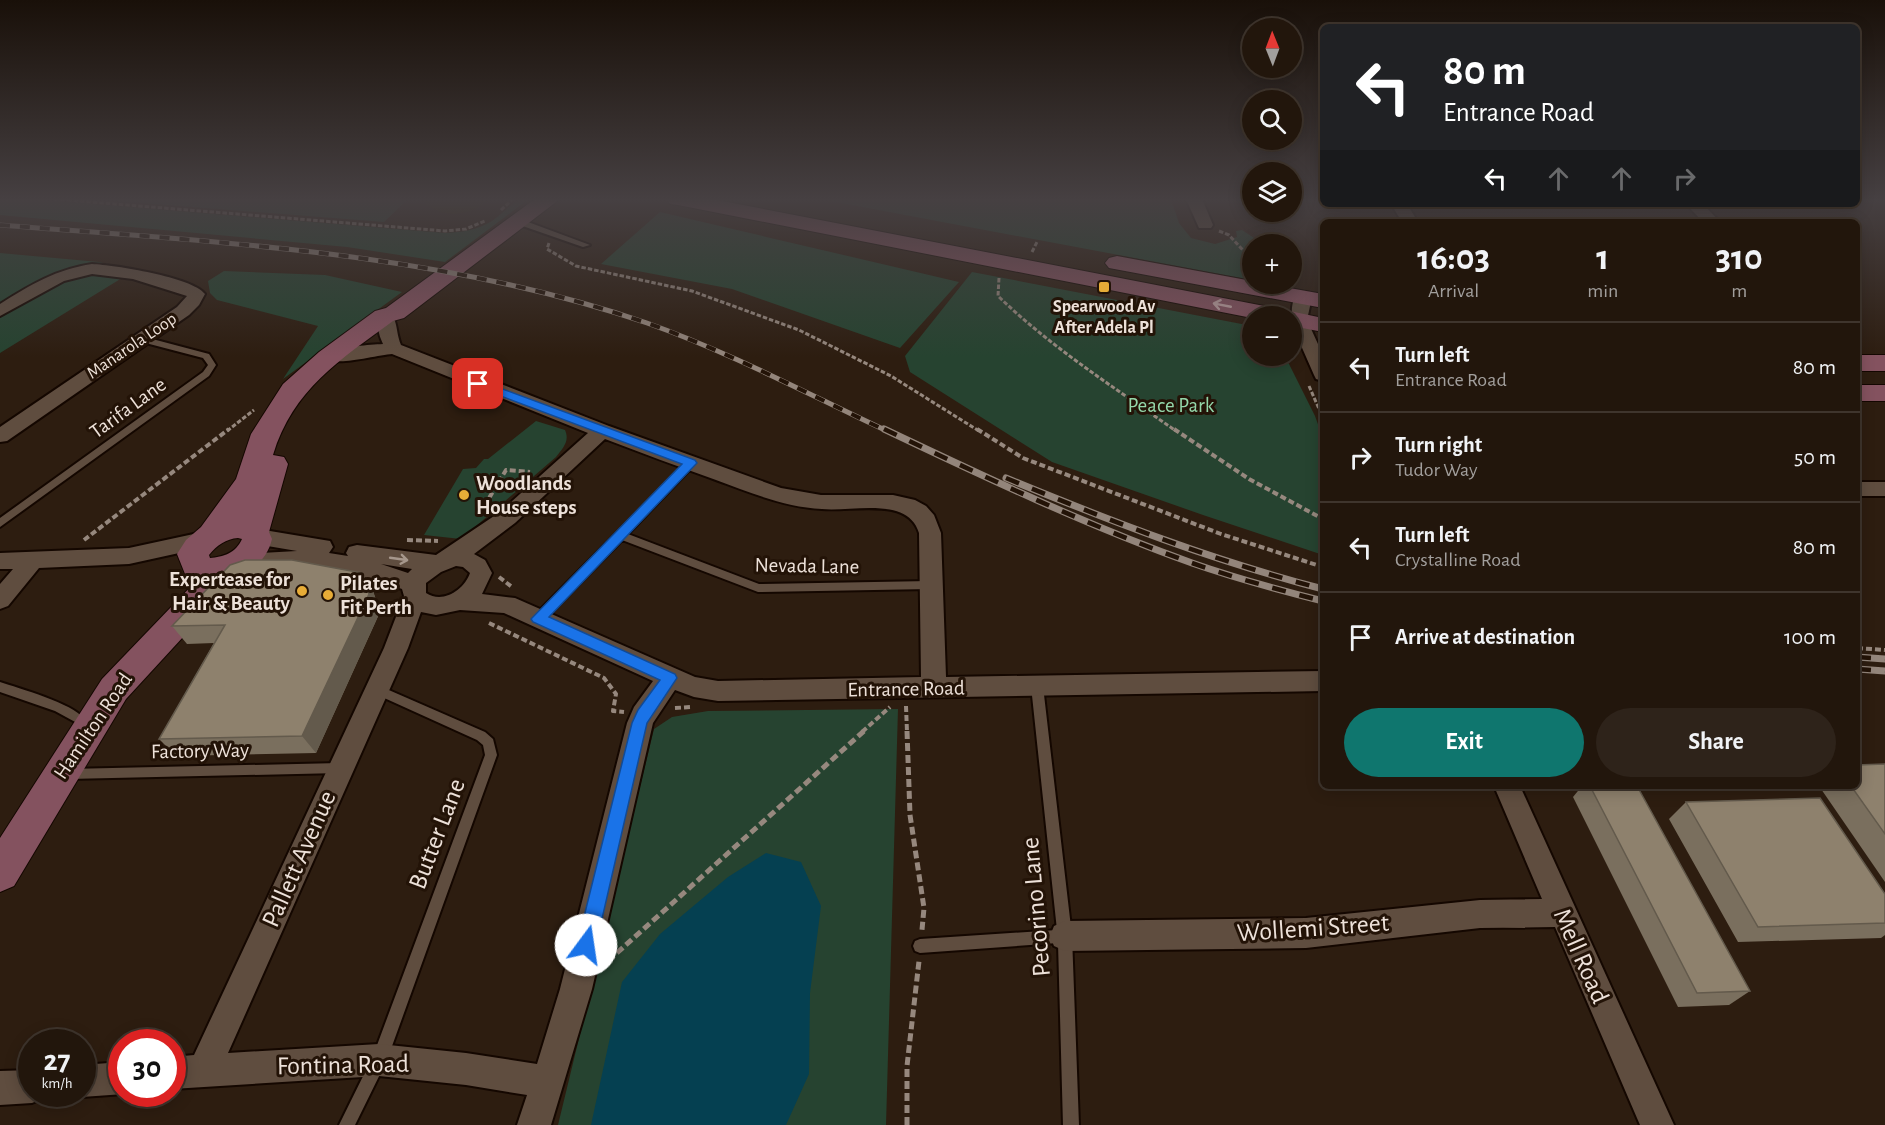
<!DOCTYPE html>
<html lang="en">
<head>
<meta charset="utf-8">
<style>
	:root { --surface:#22160c; --page:#2e231a; --text:#f1f3f6; --muted:#a29f9d; --line:#3f352d; --accent:#0f766e }
	body { margin:0; font-family:"Alegreya Sans",sans-serif; background:var(--page); color:var(--text); height:100vh; display:flex; flex-direction:column; font-size:22px; white-space:nowrap }
	* { box-sizing:border-box; margin:0 }
	p { font-size:20px; color:var(--muted) }
	.icon { flex:none; width:33px; height:33px; fill:none; stroke:currentColor; stroke-width:2; stroke-linecap:round; stroke-linejoin:round }
	.map { position:relative; flex:1; overflow:hidden }
	.sheet { position:absolute; left:1320px; top:219px; width:540px; height:570px; display:flex; flex-direction:column; background:var(--surface); border-radius:9px; box-shadow:0 3px 15px #0003,0 0 0 2px var(--line) }
	.sheet>* { flex:none }
	.hud { position:absolute; left:1320px; top:24px; width:540px; height:183px; border-radius:9px; box-shadow:0 3px 15px #0003,0 0 0 2px var(--line); background:#202124; color:#fff; overflow:hidden }
	.needle { width:39px; rotate:359deg }
	.fabs { position:absolute; left:1242px; top:18px; display:grid; gap:12px }
	.fabs a { display:grid; place-items:center; width:60px; height:60px; border-radius:50%; background:var(--surface); box-shadow:0 3px 15px #0003,0 0 0 2px var(--line); font-size:30px }
	.speed { position:absolute; left:18px; top:1029px; display:flex; gap:12px; font-size:30px; font-weight:700; text-align:center }
	.speed>* { display:grid; place-content:center; width:78px; height:78px; border-radius:50%; background:var(--surface); box-shadow:0 3px 15px #0003,0 0 0 2px var(--line); line-height:1 }
	.speed small { font-size:15px; font-weight:400 }
	.speed .limit { border:9px solid #d22; background:#fff; color:#111 }
	.pin { position:absolute; display:grid; place-items:center; width:51px; height:51px; color:#fff; margin:-26px; border-radius:12px; box-shadow:0 3px 9px #0006 }
	.me { position:absolute; width:66px; margin:-33px; rotate:14deg; stroke-linejoin:round; filter:drop-shadow(0 0 4px #0008) }
	.turn { display:flex; align-items:center; gap:21px; height:126px; padding:0 24px; font-size:27px }
	.turn .icon { width:78px; height:78px; stroke-width:2.5 }
	.turn b { display:block; font-size:42px; line-height:51px }
	.lanes { display:flex; align-items:center; height:57px; padding:0 24px; background:#0003; justify-content:center; gap:30px; direction:ltr }
	.lanes .off { opacity:.35 }
	.eta { display:flex; justify-content:space-evenly; align-items:center; height:102px; text-align:center }
	.eta b { font-size:36px; font-weight:700; line-height:42px }
	.button { display:flex; gap:12px; margin-top:auto; padding:12px 24px }
	.button a { flex:1; height:69px; border-radius:36px; background:var(--accent); color:#fff; font-size:24px; font-weight:700; line-height:69px; text-align:center }
	.button a+a { background:var(--page); color:var(--text) }
	ul { padding:0; list-style:none }
	li { display:flex; align-items:center; gap:18px; height:90px; padding:0 24px; border-top:2px solid var(--line) }
	li div { flex:1 }
	li b { display:block; font-size:22px }
	li em { font-style:normal }
	.map>svg:first-child { display:block }
	.green { fill:#264330 }
	.sand { fill:#302706 }
	.water { fill:#054051 }
	.lines { fill:none; stroke-linecap:round; stroke-linejoin:round }
	.lane-casing { stroke:#140700; stroke-width:4 }
	.street-casing { stroke:#140700; stroke-width:4 }
	.secondary-casing { stroke:#140700; stroke-width:2 }
	.path-far2 { stroke:#96887e; stroke-width:3; stroke-dasharray:4.5 2; stroke-linecap:butt }
	.path-far1 { stroke:#96887e; stroke-width:4; stroke-dasharray:6 3; stroke-linecap:butt }
	.path { stroke:#96887e; stroke-width:5; stroke-dasharray:8 4; stroke-linecap:butt }
	.lane { fill:#5f4d3f; fill-rule:evenodd }
	.street { fill:#5f4d3f; fill-rule:evenodd }
	.secondary { fill:#84525f; fill-rule:evenodd }
	.rail-far1-casing { stroke:#93857b; stroke-width:5 }
	.rail-casing { stroke:#93857b; stroke-width:7 }
	.rail-far1 { stroke:#231307; stroke-width:4; stroke-dasharray:10; stroke-linecap:butt }
	.rail { stroke:#231307; stroke-width:4.5; stroke-dasharray:14; stroke-linecap:butt }
	.wall { fill:#7a6f5e }
	.shaded-wall { fill:#635a4c }
	.building { fill:#8e816d; stroke:#635a4c; stroke-width:1.5 }
	.oneway { stroke:#bea1a2 }
	.oneway2 { stroke:#a6978c }
	.route { fill:#1a73e8; stroke:#114b97; stroke-width:1.5 }
	.poi-dot { fill:#e7ac37; stroke:#231307; stroke-width:2 }
	.labels { text-anchor:middle; dominant-baseline:central; stroke-width:6; stroke-linejoin:round; paint-order:stroke }
	.far-poi-label { font-size:18px; font-weight:bold; fill:#ede1d9; stroke:#231307 }
	.far-street-label { font-size:18px; fill:#ede1d9; stroke:#231307 }
	.park-label { font-size:21px; fill:#94d7aa; stroke:#231307 }
	.street-label { font-size:21px; fill:#ede1d9; stroke:#231307 }
	.poi-label { font-size:21px; font-weight:bold; fill:#ede1d9; stroke:#231307; text-anchor:start }
	.near-street-label { font-size:26px; fill:#ede1d9; stroke:#231307 }
</style>
</head>
<body>
<div class="map">
<svg width="1885" height="1125" viewBox="0 0 1885 1125">
	<rect width="100%" height="100%" fill="#2d1d10"/>
	<!-- green -->
	<path class="green" d="M0 199H32L445 233C463 232 477 230 492 221 506 212 512 199 529 199L445 262 347 247 0 215Z
		M91 199H408L384 222Z
		M820 199H1171L1179 223 1191 238 1215 244 1237 237 1236 231 1242 230 1263 244H1252V280Z
		M660 212 959 282 900 348 732 289 601 264Z
		M0 253 99 262 135 270 0 353Z
		M224 271 325 275 402 292 283 379 318 326 217 300 210 293 208 281Z
		M972 272 1252 326V356H1285L1315 416 1323 438V555L1203 515 1052 462 910 372 905 356Z
		M536 421 565 430C570 441 563 448 556 457L461 539 424 535 463 469 476 468 484 459H488Z
		M898 709 886 1125H558L654 729 672 717 708 711Z"/>
	<!-- sand -->
	<path class="sand" d="M491 199C468 217 444 220 421 200Z"/>
	<!-- water -->
	<path class="water" d="M766 853 801 862 821 906 810 993 809 1074 786 1125H591L622 982 660 934 728 877Z"/>
	<g class="lines">
		<defs>
			<path id="lane" d="M514 219H520L590 245 583 247 514 223Z
				M141 336 209 354 216 365 209 376 0 527V518L203 372 208 365 203 358 138 341 137 339Z
				M691 460 694 461 696 463 694 465 628 534 759 584 930 581 934 582 935 585 934 588 930 589 758 592 622 540 542 622H534L532 619 534 616 688 461Z
				M1037 681 1041 683 1043 686 1072 936 1079 1125H1063L1058 943 920 953 915 951 913 946 915 941 920 939 1057 930 1031 686 1033 683Z
				M0 682C18 688 74 704 83 718L81 722 77 723 55 711 0 692Z
				M375 684 485 732 493 739 497 755 387 1060 355 1125H339L373 1056 485 755 483 745 477 740 371 692 369 689 371 686Z
				M340 763 344 764 346 768 344 772 340 773 68 779 64 778 62 774 64 770 68 769Z"/>
			<path id="street" d="M1186 199H1202L1213 225 1211 228H1199Z
				M1391 204H1407L1418 222H1402Z
				M1686 204H1703L1720 222H1703Z
				M92 264C114 265 192 277 205 294L199 305 189 315 7 441 0 442V427L177 307 187 296 133 279 92 274 64 281 0 316V304C30 285 57 269 92 264Z
				M1303 292 1309 293 1312 297 1307 320 1323 355V381L1316 379 1314 375 1292 325C1292 315 1290 304 1297 293Z
				M388 318 394 319C397 324 397 336 401 345L609 426 781 488 821 495H893L915 500 926 506 934 515 941 533 946 677 1323 671V691L718 701 694 697 675 690 653 723 592 989 551 1125H517L527 1095 466 1085 379 1076 172 1089V1057L194 1055 384 648 404 596 402 589C364 575 325 566 284 567 267 568 246 575 229 570L226 564 229 558 261 553 297 551 250 543 247 537 250 531 258 529 330 541 333 547 329 553 348 556 346 553 349 547 357 545 436 555 500 512 588 433 392 354C380 355 346 363 337 361L334 357C343 345 369 345 383 344 379 335 376 328 382 319ZM605 439C642 453 679 467 716 480 751 493 785 507 822 509 852 512 908 496 919 533L921 677 718 681 695 677 515 598 482 594 492 573 485 560 474 554 515 523ZM381 564 412 569 408 573ZM456 566 463 567 470 573C464 590 443 604 426 593V583L441 572ZM460 610 504 613 653 681 634 707 627 723 560 989 537 1064 466 1053 379 1044 228 1053 408 648 421 612 436 615Z
				M1857 482H1885V496H1857Z
				M203 532 211 534 214 540 211 546 129 564 39 568 8 606 0 609V584L13 569H0V553L129 548Z
				M1494 786H1520L1674 1125H1640L1555 927 1480 928 1306 948 1065 951 1054 946 1050 936 1054 926 1065 921 1306 918 1480 900 1542 899Z
				M122 1062V1094H124L82 1097 72 1094H82V1065Z
				M32 1070V1094H45L44 1098 32 1103 0 1105V1071Z"/>
			<path id="secondary" d="M535 199H560L404 318 393 321C340 360 293 389 273 455L284 457 288 464 269 532 272 539C268 556 257 568 241 574L126 699 14 886 0 892V838L102 679 199 578 185 574 177 554 186 540 201 527 236 479 251 434 283 384 319 352 375 311 386 308ZM238 538 242 539C236 553 223 557 210 558L209 555C217 545 226 539 238 538Z
				M667 199H712L1280 309 1323 318V332L1292 326V316L1252 318 678 205 670 204Z
				M1117 256 1252 281V284H1267L1323 294V308L1109 268 1105 263 1109 258Z
				M1857 355H1885V371H1857Z
				M1857 385H1885V401H1857Z"/>
		</defs>
		<!-- lane casing -->
		<use href="#lane" class="lane-casing"/>
		<!-- street casing -->
		<use href="#street" class="street-casing"/>
		<!-- secondary casing -->
		<use href="#secondary" class="secondary-casing"/>
		<!-- path-far2 -->
		<path class="path-far2" d="M54 199 445 231 466 229 485 221
			M501 210 513 199
			M1219 231 1229 235 1252 260
			M549 243 547 249 576 266 692 291 799 330 891 376 979 431
			M1032 252 1037 242
			M999 278 998 296C1052 348 1115 388 1176 431
			M1309 386 1323 418
			M227 431 254 410"/>
		<!-- path-far1 -->
		<path class="path-far1" d="M977 429 1023 458 1221 534 1323 567
			M1174 429 1249 479 1323 519
			M480 513 506 470 530 472
			M84 540 229 429
			M407 540 438 541
			M499 577 512 587
			M489 623 604 678 616 694 613 711 624 712
			M1857 648 1885 650
			M906 706 907 732
			M675 708 691 707
			M862 732 890 707"/>
		<!-- path -->
		<path class="path" d="M907 731 910 815 924 908 922 930
			M608 961 864 731
			M907 1125V1066L919 961"/>
		<!-- lane -->
		<use href="#lane" class="lane"/>
		<!-- street -->
		<use href="#street" class="street"/>
		<!-- secondary -->
		<use href="#secondary" class="secondary"/>
		<defs>
			<path id="rail-far1" d="M0 225C217 242 439 252 647 323 729 352 808 394 887 431"/>
			<path id="rail" d="M884 429C985 477 1086 525 1192 563 1235 578 1279 590 1323 601
				M1006 478C1110 521 1214 561 1323 589
				M1857 657 1885 659
				M1857 669 1885 671"/>
		</defs>
		<!-- rail-far1 casing -->
		<use href="#rail-far1" class="rail-far1-casing"/>
		<!-- rail casing -->
		<use href="#rail" class="rail-casing"/>
		<!-- rail-far1 -->
		<use href="#rail-far1" class="rail-far1"/>
		<!-- rail -->
		<use href="#rail" class="rail"/>
	</g>
	<!-- wall -->
	<path class="wall" d="M362 573 373 591 380 612 316 753 176 756 159 739 214 643 187 644 172 626Z
		M1885 764V882L1819 786H1857Z
		M1582 786H1637L1750 991 1729 1005 1678 1007 1573 797Z
		M1686 802 1885 894V935L1881 938 1738 942 1669 819Z"/>
	<!-- shaded-wall -->
	<path class="shaded-wall" d="M362 573 373 591 380 612 316 753 302 736Z"/>
	<!-- building -->
	<path class="building" d="M245 560H292L362 573 369 594 302 736 159 739 225 625 172 626 230 565Z
		M1885 764V834L1851 786H1857V765Z
		M1590 786H1637L1750 991 1697 993Z
		M1820 798 1885 894V923L1758 927 1686 802Z"/>
	<!-- one-way arrows -->
	<defs><path id="oneway-shaft" d="M-6 0H5M1.5-3L5.5 0L1.5 3" fill="none" stroke-width="1.6" stroke-linecap="round" stroke-linejoin="round" transform="scale(1.5)"/></defs>
	<use class="oneway" href="#oneway-shaft" transform="translate(1222 305) rotate(-169)"/>
	<use class="oneway2" href="#oneway-shaft" transform="translate(399 559) rotate(8)"/>
	<!-- sky -->
	<linearGradient id="sky" x2="0" y2="1"><stop stop-color="#191009"/><stop offset="0.56" stop-color="#464042"/><stop offset="1" stop-color="#464042" stop-opacity="0"/></linearGradient>
	<rect width="1885" height="357" fill="url(#sky)"/>
	<!-- route -->
	<path class="route" d="M478 380 695 460 697 463 549 617 675 674 677 678 647 723 596 945 593 951 586 954 580 951 577 945 632 723 638 710 660 680 533 622 531 619 682 464 474 386V381Z"/>
	<!-- markers -->
	<g class="poi-dot">
		<rect x="1098" y="281" width="12" height="12" rx="3"/>
		<circle cx="464" cy="495" r="6"/>
		<circle cx="302" cy="591" r="6"/>
		<circle cx="328" cy="595" r="6"/>
	</g>
	<g class="labels">
		<!-- far-poi labels -->
		<g class="far-poi-label">
			<text x="1104" y="307">Spearwood Av<tspan x="1104" dy="21">After Adela Pl</tspan></text>
		</g>
		<!-- far-street labels -->
		<g class="far-street-label">
			<text transform="translate(132 346) rotate(-34)">Manarola Loop</text>
		</g>
		<!-- park labels -->
		<g class="park-label">
			<text x="1171" y="405">Peace Park</text>
		</g>
		<!-- street labels -->
		<g class="street-label">
			<text transform="translate(128 408) rotate(-36)">Tarifa Lane</text>
			<text transform="translate(807 566) rotate(1)">Nevada Lane</text>
			<text transform="translate(906 689) rotate(-1)">Entrance Road</text>
			<text transform="translate(93 726) rotate(-56)">Hamilton Road</text>
			<text transform="translate(200 751) rotate(-1)">Factory Way</text>
		</g>
		<!-- poi labels -->
		<g class="poi-label">
			<text x="476" y="483">Woodlands<tspan x="476" dy="24">House steps</tspan></text>
			<text x="290" y="579" text-anchor="end">Expertease for<tspan x="290" dy="24">Hair &amp; Beauty</tspan></text>
			<text x="340" y="583">Pilates<tspan x="340" dy="24">Fit Perth</tspan></text>
		</g>
		<!-- near-street labels -->
		<g class="near-street-label">
			<text transform="translate(437 834) rotate(-69)">Butter Lane</text>
			<text transform="translate(299 859) rotate(-66)">Pallett Avenue</text>
			<text transform="translate(1036 907) rotate(-95)">Pecorino Lane</text>
			<text transform="translate(1313 928) rotate(-4)">Wollemi Street</text>
			<text transform="translate(1581 956) rotate(66)">Mell Road</text>
			<text transform="translate(343 1065) rotate(-1)">Fontina Road</text>
		</g>
	</g>
</svg>
<div class="fabs">
<a><svg class="needle" viewBox="-14 -14 28 28"><path d="M0-13l5 13h-10z" fill="#e53935"/><path d="M0 13l5-13h-10z" fill="#a29f9d"/></svg></a>
<a><svg class="icon" aria-label="search" viewBox="0 0 24 24"><circle cx="10" cy="10" r="6"/><path d="M15 15l6 6"/></svg></a>
<a><svg class="icon" aria-label="layers" viewBox="0 0 24 24"><path d="M12 4l9 5-9 5-9-5zM3 14l9 5 9-5"/></svg></a>
<a>+</a>
<a>−</a>
</div>
<div class="speed"><div>27<small>km/h</small></div><div class="limit">30</div></div>
<div class="pin" style="left:478px;top:384px;background:#d93025"><svg class="icon" aria-label="arrive" viewBox="0 0 24 24"><path d="M6 21V4h12l-3 4 3 4H6"/></svg></div>
<svg class="me" style="left:586px;top:945px" viewBox="-20 -20 40 40"><circle r="19" fill="#fff"/><path d="M0-13L10 11 0 6-10 11z" fill="#1a73e8"/></svg>
<div class="hud">
<div class="turn"><svg class="icon" aria-label="left" viewBox="0 0 24 24"><path d="M17 20v-9H6M10 6l-5 5 5 5"/></svg><div><b>80 m</b>Entrance Road</div></div>
<div class="lanes"><svg class="icon" aria-label="left" viewBox="0 0 24 24"><path d="M17 20v-9H6M10 6l-5 5 5 5"/></svg><svg class="icon off" aria-label="ahead" viewBox="0 0 24 24"><path d="M12 20V5M6 11l6-6 6 6"/></svg><svg class="icon off" aria-label="ahead" viewBox="0 0 24 24"><path d="M12 20V5M6 11l6-6 6 6"/></svg><svg class="icon off" aria-label="right" viewBox="0 0 24 24"><path d="M7 20v-9h11M14 6l5 5-5 5"/></svg></div>
</div>
<section class="sheet">
<div class="eta">
<div><b>16:03</b><p>Arrival</p></div>
<div><b>1</b><p>min</p></div>
<div><b>310</b><p>m</p></div>
</div>
<ul>
<li><svg class="icon" aria-label="left" viewBox="0 0 24 24"><path d="M17 20v-9H6M10 6l-5 5 5 5"/></svg><div><b>Turn left</b><p>Entrance Road</p></div><em>80 m</em></li>
<li><svg class="icon" aria-label="right" viewBox="0 0 24 24"><path d="M7 20v-9h11M14 6l5 5-5 5"/></svg><div><b>Turn right</b><p>Tudor Way</p></div><em>50 m</em></li>
<li><svg class="icon" aria-label="left" viewBox="0 0 24 24"><path d="M17 20v-9H6M10 6l-5 5 5 5"/></svg><div><b>Turn left</b><p>Crystalline Road</p></div><em>80 m</em></li>
<li><svg class="icon" aria-label="arrive" viewBox="0 0 24 24"><path d="M6 21V4h12l-3 4 3 4H6"/></svg><div><b>Arrive at destination</b></div><em>100 m</em></li>
</ul>
<div class="button"><a>Exit</a><a>Share</a></div>
</section>
</div>
</body>
</html>
